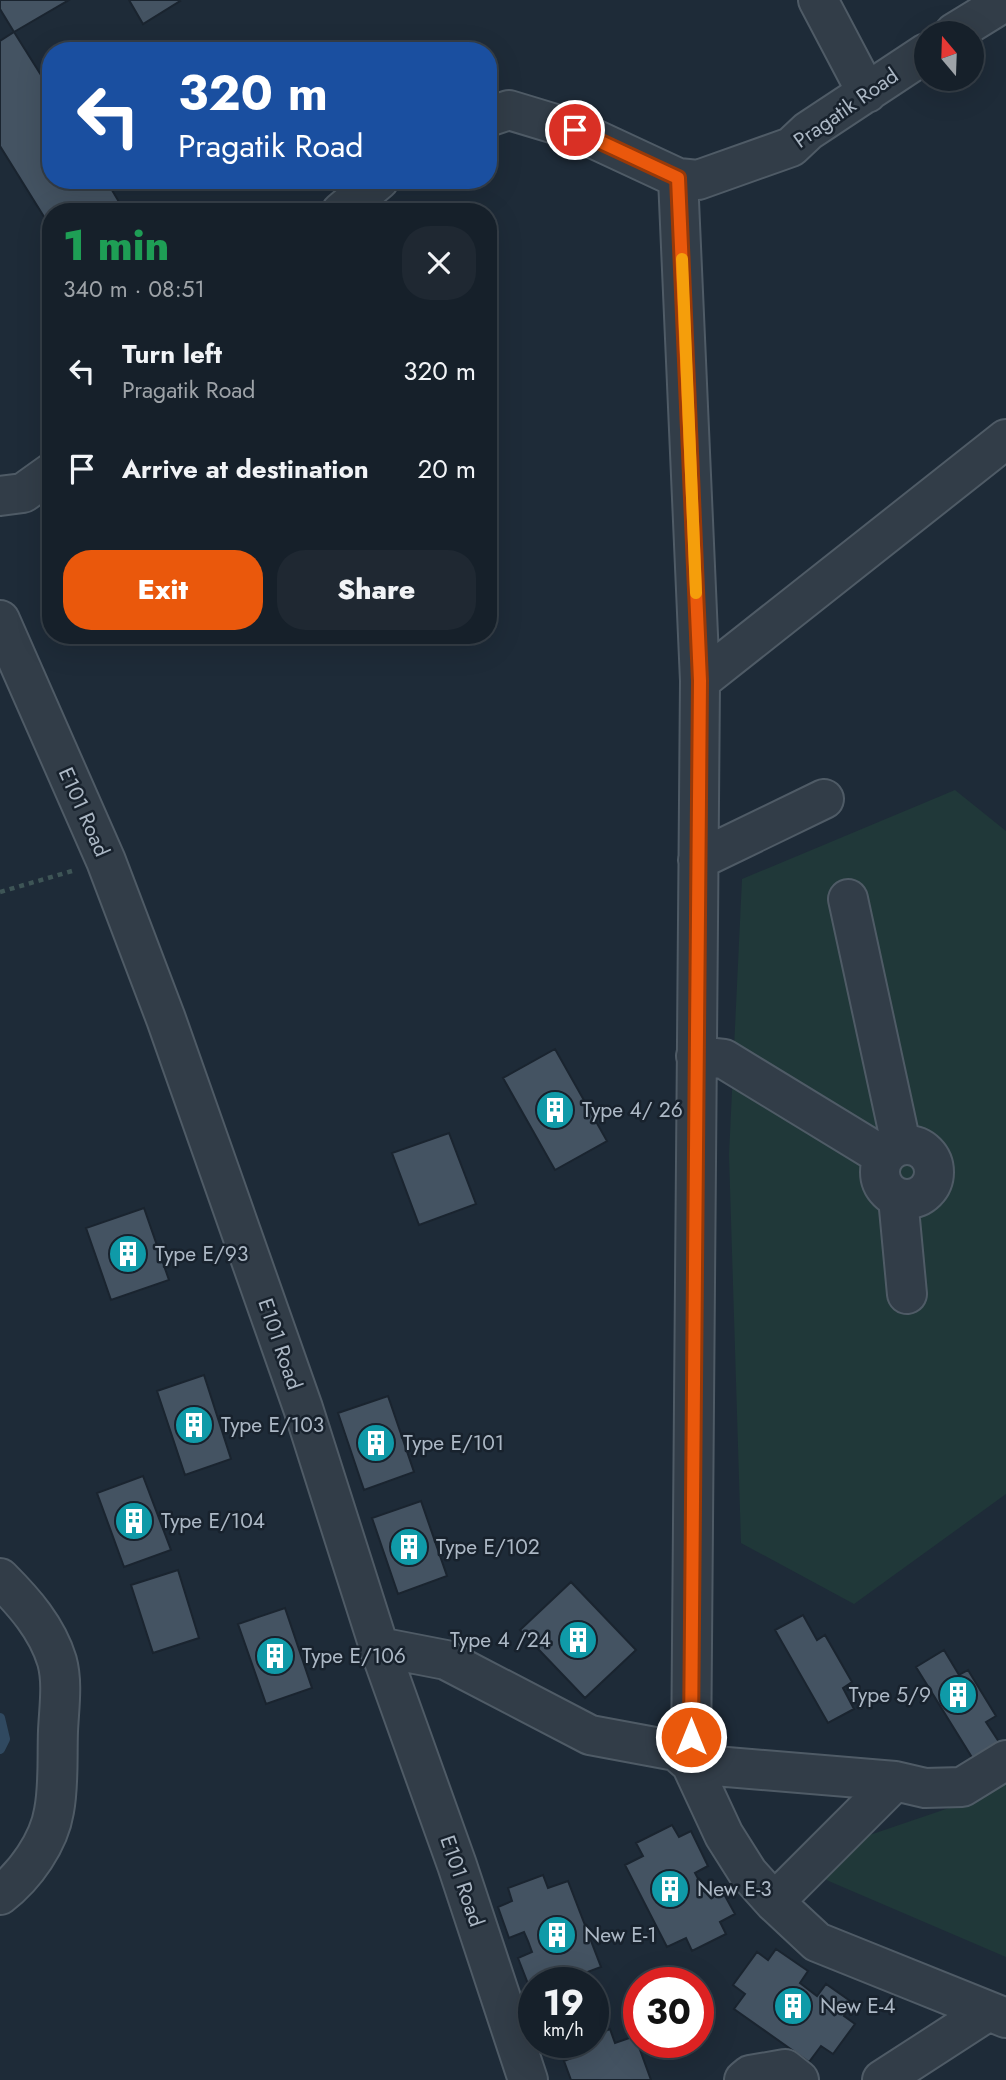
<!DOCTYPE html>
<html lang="en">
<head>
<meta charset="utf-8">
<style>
	:root { --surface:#16202a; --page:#1f2832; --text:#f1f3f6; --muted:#9ea3a8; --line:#353e47; --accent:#ea580c }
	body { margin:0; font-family:Jost,sans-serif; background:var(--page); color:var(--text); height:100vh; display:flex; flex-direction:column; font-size:26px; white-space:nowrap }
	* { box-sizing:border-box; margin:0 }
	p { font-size:23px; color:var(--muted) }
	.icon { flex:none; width:38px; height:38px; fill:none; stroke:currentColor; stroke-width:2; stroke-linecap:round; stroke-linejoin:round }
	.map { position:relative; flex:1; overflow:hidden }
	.drawer { position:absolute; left:42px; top:203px; width:455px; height:441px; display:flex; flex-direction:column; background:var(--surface); border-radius:28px; box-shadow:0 7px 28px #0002,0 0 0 2px var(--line) }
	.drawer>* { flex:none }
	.banner { position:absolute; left:42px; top:42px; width:455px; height:147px; border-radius:28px; box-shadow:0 7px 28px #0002,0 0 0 2px var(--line); background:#1a4fa0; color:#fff; overflow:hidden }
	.needle { width:46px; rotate:341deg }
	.controls { position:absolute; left:914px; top:21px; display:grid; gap:14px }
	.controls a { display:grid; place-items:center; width:70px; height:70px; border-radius:50%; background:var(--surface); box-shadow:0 7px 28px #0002,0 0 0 2px var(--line); font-size:35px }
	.speed { position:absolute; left:518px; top:1967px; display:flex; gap:14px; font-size:35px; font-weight:700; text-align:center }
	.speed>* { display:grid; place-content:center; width:91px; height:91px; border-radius:50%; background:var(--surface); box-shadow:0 7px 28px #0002,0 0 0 2px var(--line); line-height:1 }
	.speed small { font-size:18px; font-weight:400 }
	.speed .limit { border:10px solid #d22; background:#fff; color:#111 }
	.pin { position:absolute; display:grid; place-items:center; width:60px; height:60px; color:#fff; margin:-30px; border:4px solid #fff; border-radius:50%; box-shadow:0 2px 7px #0007 }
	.me { position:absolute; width:77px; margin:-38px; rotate:0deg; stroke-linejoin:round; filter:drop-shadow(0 0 5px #0008) }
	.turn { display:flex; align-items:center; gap:24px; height:147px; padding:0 21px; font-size:32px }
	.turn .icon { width:91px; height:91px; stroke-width:2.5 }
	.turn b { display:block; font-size:49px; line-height:60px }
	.round { display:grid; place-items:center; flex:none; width:74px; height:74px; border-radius:28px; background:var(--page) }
	.head { display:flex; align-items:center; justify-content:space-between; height:119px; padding:0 21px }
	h1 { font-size:42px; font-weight:800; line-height:52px; color:#1e9e55 }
	.primary-button { display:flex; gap:14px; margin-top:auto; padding:14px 21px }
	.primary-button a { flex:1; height:80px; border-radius:28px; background:var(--accent); color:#fff; font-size:28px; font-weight:800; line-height:80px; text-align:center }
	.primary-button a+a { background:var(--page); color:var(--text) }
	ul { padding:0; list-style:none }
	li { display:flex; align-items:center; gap:21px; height:98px; padding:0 21px }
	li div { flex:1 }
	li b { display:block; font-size:26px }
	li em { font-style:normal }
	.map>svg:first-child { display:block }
	.green { fill:#203839 }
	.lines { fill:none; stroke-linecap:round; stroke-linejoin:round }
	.stream { stroke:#304960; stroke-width:10 }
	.building { fill:#445362; stroke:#1a242f; stroke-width:2 }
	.minor-casing { stroke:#4f5b66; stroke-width:42 }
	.path { stroke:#3e5556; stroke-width:4.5; stroke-dasharray:5 5; stroke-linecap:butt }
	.minor { stroke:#323d48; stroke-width:38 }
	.route-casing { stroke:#983908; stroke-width:18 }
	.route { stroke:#ea580c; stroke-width:12 }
	.slow { stroke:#f59e0b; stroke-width:12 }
	.labels { text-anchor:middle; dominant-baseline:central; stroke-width:5; stroke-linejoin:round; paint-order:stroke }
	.street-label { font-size:21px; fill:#acb8c5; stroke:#18222d }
	.poi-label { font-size:21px; fill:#acb8c5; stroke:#18222d; text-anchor:start }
</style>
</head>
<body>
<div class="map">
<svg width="1006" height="2080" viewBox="0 0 1006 2080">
	<rect width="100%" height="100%" fill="#1e2b38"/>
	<!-- green -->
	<path class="green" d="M955 790 1006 831V1494L854 1604 741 1543 729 1155 742 879Z
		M1006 1758V1957L831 1882 821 1877 808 1856 949 1808 960 1785Z"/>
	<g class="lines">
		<!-- stream -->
		<path class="stream" d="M0 1718 5 1739 0 1749"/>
	</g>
	<!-- building -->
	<path class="building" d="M0 0H69L14 32 0 9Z
		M129 0H179L180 1 143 24Z
		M14 32 51 91V180H106L125 212H51V228L0 146V41Z
		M555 1049 607 1141 555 1170 503 1078Z
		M449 1133 476 1204 419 1225 392 1153Z
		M144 1208 169 1280 111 1300 86 1228Z
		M204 1375 231 1459 185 1475 157 1391Z
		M388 1396 414 1472 364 1490 338 1413Z
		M143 1476 171 1550 124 1567 97 1493Z
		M421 1501 447 1576 398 1594 372 1518Z
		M178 1570 199 1638 153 1653 131 1585Z
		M571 1582 636 1650 585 1698 520 1630Z
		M285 1608 312 1688 266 1704 238 1624Z
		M803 1615 817 1640 825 1635 852 1682 843 1688 854 1709 828 1723 775 1630Z
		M944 1650 959 1675 968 1670 996 1716 986 1722 999 1742 973 1759 916 1667Z
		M672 1825 679 1837 691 1831 708 1866 695 1873 705 1892 719 1885 735 1914 720 1922 726 1934 692 1951 686 1938 667 1947 625 1865 643 1856 636 1843Z
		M543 1875 548 1888 568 1881 601 1967 582 1974 585 1983H534L532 1994 518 1958 532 1952 528 1941 524 1932 509 1938 498 1907 512 1901 508 1888Z
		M776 1949 808 1971 800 1983 817 1996 826 1984 853 2003 844 2016 855 2024 833 2054 821 2046 809 2062 734 2009 745 1994 733 1985 757 1952 768 1960Z
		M610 2029 615 2043 635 2036 651 2080H571L564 2061 579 2055 574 2043 593 2042V2036Z"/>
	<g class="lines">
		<defs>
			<path id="minor" d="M818 0 867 93
				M954 33 1006 1
				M488 117 509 110 575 130 678 178 698 180 791 147 808 131 926 53
				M678 178 700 681 691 1764 724 1835 748 1873 774 1902 817 1942 1006 2018
				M341 212 379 180
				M0 496 23 493 51 473
				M0 620 106 861 166 1019 303 1408 379 1647 457 1865 528 2080
				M700 681 1006 439
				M698 860 824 799
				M848 899 901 1144
				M696 1056 724 1059 883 1156
				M880 1172a27 27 0 1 1 54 0a27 27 0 1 1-54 0Z
				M898 1198 907 1294
				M0 1578C24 1602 47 1628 57 1661 63 1683 59 1708 58 1731 57 1757 59 1785 54 1811 49 1842 25 1876 0 1895
				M379 1647 446 1660 590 1735 676 1751 691 1764 895 1781 925 1788 962 1787 1006 1760
				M774 1902 895 1781
				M744 2080 750 2075 785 2069 799 2080
				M882 2080 987 2012"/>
		</defs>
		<!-- minor casing -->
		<use href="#minor" class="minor-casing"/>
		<!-- path -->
		<path class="path" d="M0 892 72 871"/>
		<!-- minor -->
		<use href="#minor" class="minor"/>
	</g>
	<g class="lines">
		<defs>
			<path id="route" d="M575 130 678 178 700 681 691 1737"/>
		</defs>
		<!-- route casing -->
		<use href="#route" class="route-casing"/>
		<!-- route -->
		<use href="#route" class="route"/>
		<!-- slow -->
		<path class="slow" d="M682 259 696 593"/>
	</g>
	<!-- icons -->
	<defs>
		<symbol id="building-disc" viewBox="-11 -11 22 22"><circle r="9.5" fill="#0f9aa8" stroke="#18222d"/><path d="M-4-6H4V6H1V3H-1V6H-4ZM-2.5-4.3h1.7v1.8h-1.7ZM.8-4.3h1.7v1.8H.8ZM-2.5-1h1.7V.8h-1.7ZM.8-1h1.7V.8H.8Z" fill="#fff"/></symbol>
	</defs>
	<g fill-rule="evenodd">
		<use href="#building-disc" x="533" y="1088" width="44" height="44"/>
		<use href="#building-disc" x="106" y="1232" width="44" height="44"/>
		<use href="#building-disc" x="172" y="1403" width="44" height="44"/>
		<use href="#building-disc" x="354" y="1421" width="44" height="44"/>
		<use href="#building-disc" x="112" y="1499" width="44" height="44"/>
		<use href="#building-disc" x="387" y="1525" width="44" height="44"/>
		<use href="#building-disc" x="556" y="1618" width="44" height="44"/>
		<use href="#building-disc" x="253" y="1634" width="44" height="44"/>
		<use href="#building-disc" x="936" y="1673" width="44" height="44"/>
		<use href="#building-disc" x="648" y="1867" width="44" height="44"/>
		<use href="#building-disc" x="535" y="1913" width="44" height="44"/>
		<use href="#building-disc" x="771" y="1984" width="44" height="44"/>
	</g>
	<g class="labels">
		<!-- street labels -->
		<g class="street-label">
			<text transform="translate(846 108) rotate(-35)">Pragatik Road</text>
			<text transform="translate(84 812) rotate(66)">E101 Road</text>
			<text transform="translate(280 1344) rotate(71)">E101 Road</text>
			<text transform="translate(462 1881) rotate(71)">E101 Road</text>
		</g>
		<!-- poi labels -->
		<g class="poi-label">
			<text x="582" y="1110">Type 4/ 26</text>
			<text x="155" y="1254">Type E/93</text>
			<text x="221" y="1425">Type E/103</text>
			<text x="403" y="1443">Type E/101</text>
			<text x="161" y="1521">Type E/104</text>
			<text x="436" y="1547">Type E/102</text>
			<text x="551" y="1640" text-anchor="end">Type 4 /24</text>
			<text x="302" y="1656">Type E/106</text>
			<text x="931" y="1695" text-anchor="end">Type 5/9</text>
			<text x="697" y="1889">New E-3</text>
			<text x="584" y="1935">New E-1</text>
			<text x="820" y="2006">New E-4</text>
		</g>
	</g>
</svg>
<div class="controls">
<a><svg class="needle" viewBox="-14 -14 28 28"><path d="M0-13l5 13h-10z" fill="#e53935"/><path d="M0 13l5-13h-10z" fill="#9ea3a8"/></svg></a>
</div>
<div class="speed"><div>19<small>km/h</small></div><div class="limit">30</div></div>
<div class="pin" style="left:575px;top:130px;background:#d93025"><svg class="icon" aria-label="arrive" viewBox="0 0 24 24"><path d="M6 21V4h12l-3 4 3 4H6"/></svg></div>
<svg class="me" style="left:691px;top:1737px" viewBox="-20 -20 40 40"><circle r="17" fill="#ea580c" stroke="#fff" stroke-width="3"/><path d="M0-11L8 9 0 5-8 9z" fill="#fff"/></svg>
<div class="banner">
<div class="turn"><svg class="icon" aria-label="left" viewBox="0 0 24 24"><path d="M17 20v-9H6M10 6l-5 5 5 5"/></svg><div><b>320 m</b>Pragatik Road</div></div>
</div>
<section class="drawer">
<div class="head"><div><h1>1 min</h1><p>340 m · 08:51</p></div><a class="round"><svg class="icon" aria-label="close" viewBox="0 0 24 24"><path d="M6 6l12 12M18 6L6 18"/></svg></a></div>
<ul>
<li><svg class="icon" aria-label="left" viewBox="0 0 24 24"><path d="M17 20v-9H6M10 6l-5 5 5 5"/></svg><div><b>Turn left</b><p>Pragatik Road</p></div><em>320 m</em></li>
<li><svg class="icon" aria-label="arrive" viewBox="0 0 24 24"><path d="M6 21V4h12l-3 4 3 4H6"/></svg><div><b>Arrive at destination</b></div><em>20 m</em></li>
</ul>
<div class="primary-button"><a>Exit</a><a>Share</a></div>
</section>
</div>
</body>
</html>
